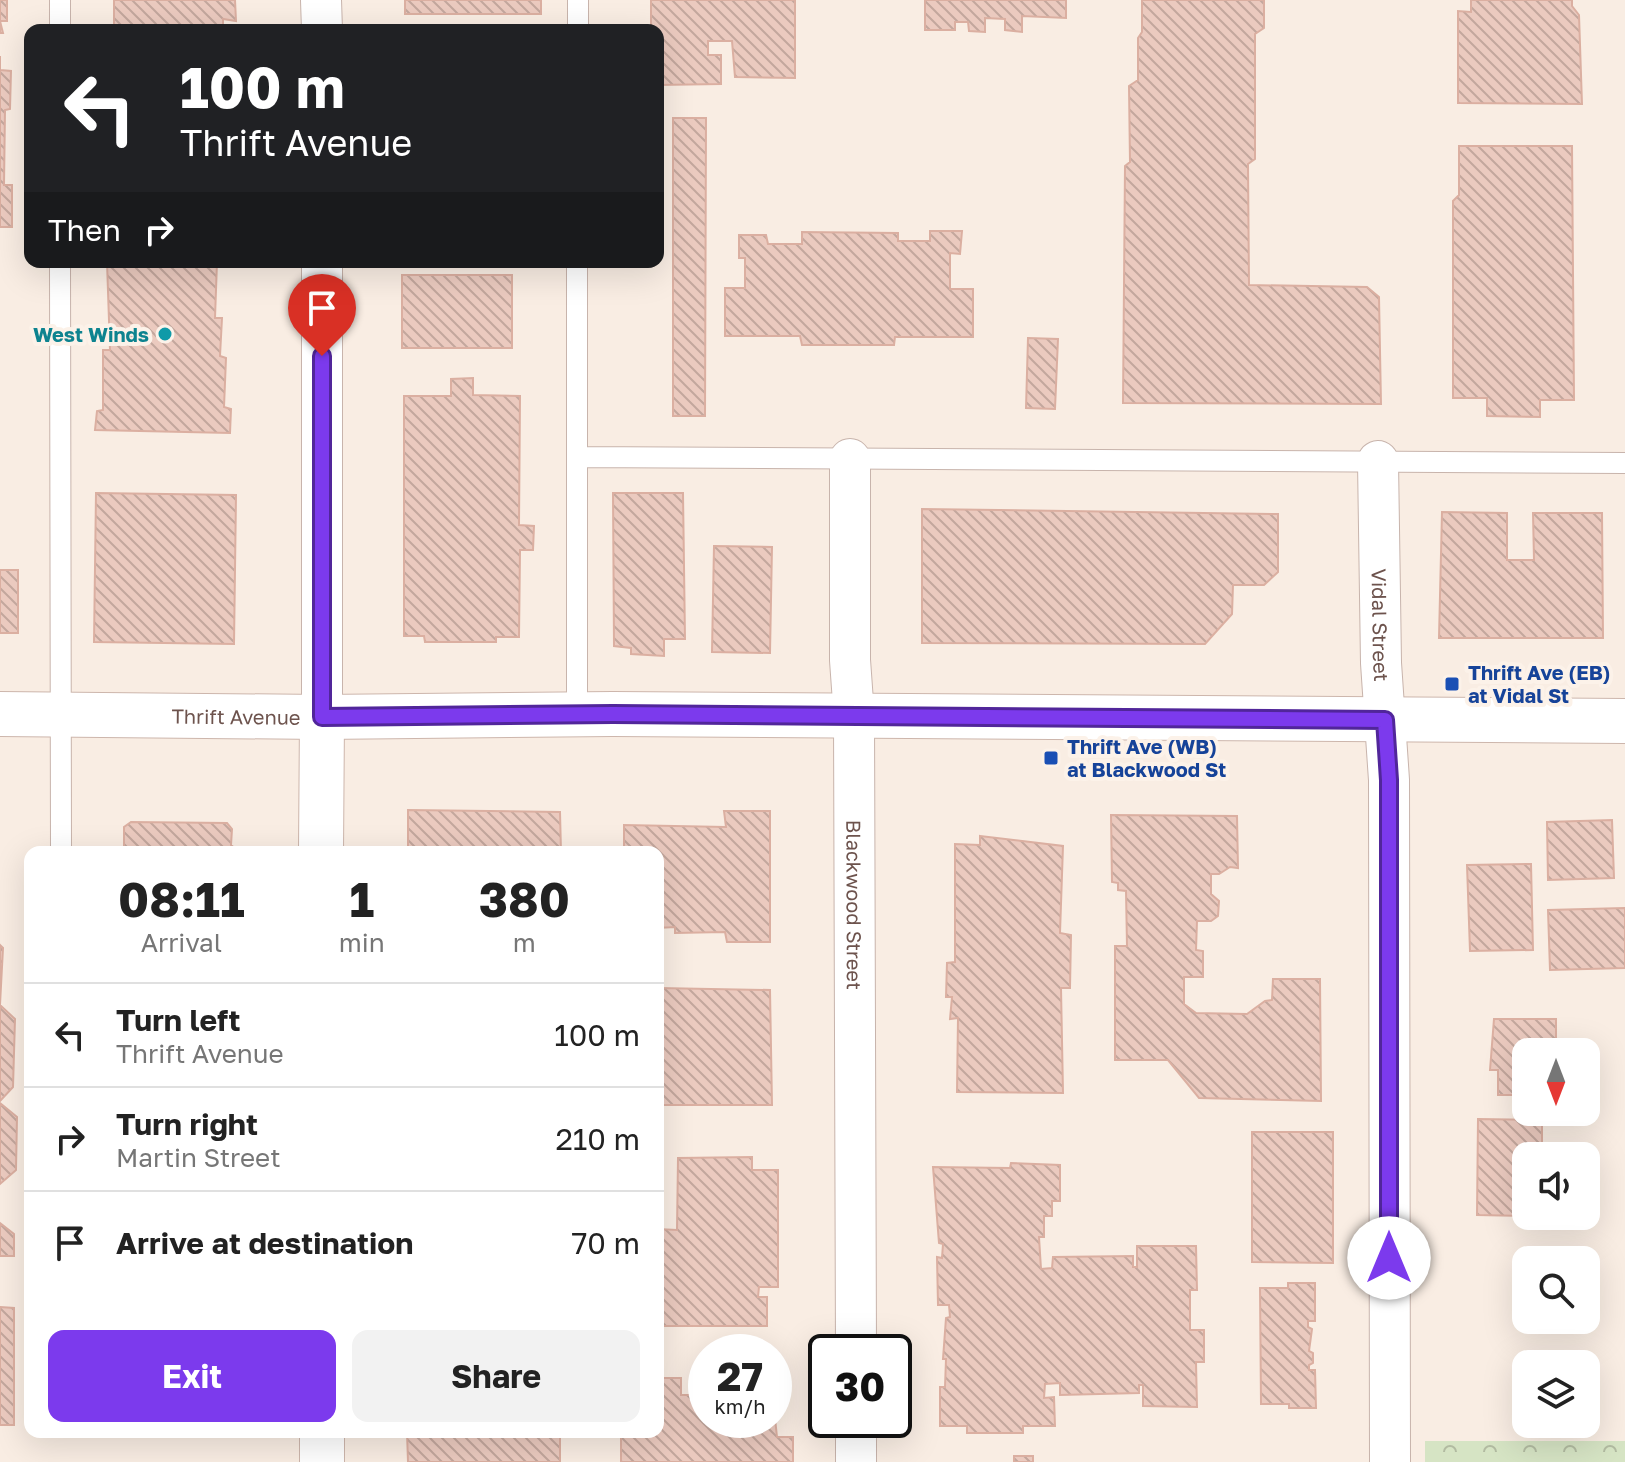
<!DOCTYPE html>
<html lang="en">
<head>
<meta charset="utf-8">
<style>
	:root { --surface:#fff; --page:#f2f2f2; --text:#222; --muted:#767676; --line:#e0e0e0; --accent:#7c3aed }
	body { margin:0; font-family:"Golos Text",sans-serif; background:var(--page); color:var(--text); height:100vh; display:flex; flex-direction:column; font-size:30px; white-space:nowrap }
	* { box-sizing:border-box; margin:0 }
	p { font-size:26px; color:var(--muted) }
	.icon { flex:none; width:44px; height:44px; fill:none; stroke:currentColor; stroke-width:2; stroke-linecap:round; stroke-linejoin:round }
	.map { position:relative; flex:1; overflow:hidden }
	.details { position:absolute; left:24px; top:846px; width:640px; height:592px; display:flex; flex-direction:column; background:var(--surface); border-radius:16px; box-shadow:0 8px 32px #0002 }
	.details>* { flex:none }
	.banner { position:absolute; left:24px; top:24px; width:640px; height:244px; border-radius:16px; box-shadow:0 8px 32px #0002; background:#202124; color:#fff; overflow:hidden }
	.needle { width:52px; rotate:180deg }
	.tools { position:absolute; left:1512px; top:1038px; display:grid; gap:16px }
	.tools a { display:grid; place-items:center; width:88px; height:88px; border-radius:16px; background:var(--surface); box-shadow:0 8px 32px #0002; font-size:40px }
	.speed { position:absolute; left:688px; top:1334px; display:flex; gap:16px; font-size:40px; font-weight:700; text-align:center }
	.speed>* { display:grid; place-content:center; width:104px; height:104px; border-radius:50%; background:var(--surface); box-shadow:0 8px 32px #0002; line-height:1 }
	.speed small { font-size:20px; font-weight:400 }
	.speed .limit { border:4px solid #111; border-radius:12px; background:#fff; color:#111 }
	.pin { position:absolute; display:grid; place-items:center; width:68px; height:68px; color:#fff; margin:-82px -34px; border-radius:50% 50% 50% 0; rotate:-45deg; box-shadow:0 0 8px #0007 }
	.pin .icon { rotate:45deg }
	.me { position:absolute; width:88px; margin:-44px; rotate:0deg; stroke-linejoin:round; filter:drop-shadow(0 0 6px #0008) }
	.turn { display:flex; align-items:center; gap:28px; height:168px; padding:0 24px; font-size:36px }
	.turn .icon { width:104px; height:104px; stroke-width:2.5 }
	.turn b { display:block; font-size:56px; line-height:68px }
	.then { display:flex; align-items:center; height:76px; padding:0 24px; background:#0003; gap:16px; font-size:30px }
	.eta { display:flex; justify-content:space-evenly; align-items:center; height:136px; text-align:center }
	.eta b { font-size:48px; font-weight:700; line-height:56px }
	.cta { display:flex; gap:16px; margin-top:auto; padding:16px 24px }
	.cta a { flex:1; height:92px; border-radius:16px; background:var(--accent); color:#fff; font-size:32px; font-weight:700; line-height:92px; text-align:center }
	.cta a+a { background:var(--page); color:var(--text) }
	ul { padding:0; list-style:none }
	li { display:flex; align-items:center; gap:24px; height:104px; padding:0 24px; border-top:2px solid var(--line) }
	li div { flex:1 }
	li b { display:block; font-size:30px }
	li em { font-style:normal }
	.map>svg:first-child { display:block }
	.park { fill:url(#park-crowns) }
	.building { fill:url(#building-back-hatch); stroke:#dbafa1; stroke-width:2 }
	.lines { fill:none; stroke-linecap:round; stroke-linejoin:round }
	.lane-casing { stroke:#c8b4ac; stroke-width:22 }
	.street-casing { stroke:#c8b4ac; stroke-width:42 }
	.secondary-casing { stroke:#cdb6ac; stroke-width:46 }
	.lane { stroke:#fff; stroke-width:20 }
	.street { stroke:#fff; stroke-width:40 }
	.secondary { stroke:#fff; stroke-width:44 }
	.route-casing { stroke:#51269a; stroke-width:20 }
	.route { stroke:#7c3aed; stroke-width:14 }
	.culture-dot { fill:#0f9aa8; stroke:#fcf2e9; stroke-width:3 }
	.transit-dot { fill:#1a4fb4; stroke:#fcf2e9; stroke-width:3 }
	.labels { text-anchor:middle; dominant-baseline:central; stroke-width:8; stroke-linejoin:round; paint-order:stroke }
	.culture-label { font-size:20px; font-weight:bold; fill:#0d838f; stroke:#fcf2e9; text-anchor:end }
	.street-label { font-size:20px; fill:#6d534d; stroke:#fcf2e9 }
	.transit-label { font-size:20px; font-weight:bold; fill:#164399; stroke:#fcf2e9; text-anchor:start }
</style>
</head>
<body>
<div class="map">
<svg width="1625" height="1462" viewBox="0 0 1625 1462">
	<defs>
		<pattern id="park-crowns" width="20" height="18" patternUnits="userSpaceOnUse" patternTransform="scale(2)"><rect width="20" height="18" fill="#d6e4c4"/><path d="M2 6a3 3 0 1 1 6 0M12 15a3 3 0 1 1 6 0" fill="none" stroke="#b2bba1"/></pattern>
		<pattern id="building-back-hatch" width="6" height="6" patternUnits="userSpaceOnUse" patternTransform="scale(2)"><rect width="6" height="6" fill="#ebcabf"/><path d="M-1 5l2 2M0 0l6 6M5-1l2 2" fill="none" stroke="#c3a79d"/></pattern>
	</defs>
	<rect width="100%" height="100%" fill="#f9ede3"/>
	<!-- park -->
	<path class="park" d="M1425 1441H1625V1462H1425Z"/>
	<!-- building -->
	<path class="building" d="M0 0H7V21H0L3 33H0Z
		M114 0H235L236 21 223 19V30H114Z
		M405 0H541V14H405Z
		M651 0H795V78L735 77 732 41H708V55H721V84L658 85V30H651Z
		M925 0H1066V18L1022 16V32L1005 30V19L985 18V32L969 31 968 22H955V30H925Z
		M1142 0H1264V28L1255 34V159L1248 164 1249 285 1367 287 1379 297 1381 404 1123 403 1125 166 1130 162 1129 86 1138 80V38L1142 32Z
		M1471 0H1572V6L1579 15 1582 104 1458 103V11L1471 12Z
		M0 56V70L11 71 10 109 5 110 4 185H12V227H0Z
		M673 118H706L705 416H673Z
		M1459 146H1572L1574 400H1540V417L1487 416V398H1453V201L1459 195Z
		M930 231H962L960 254 950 253V289H973V337H895L894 345H802L800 336H725V288H745V258H739V235H766L768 244H802V232L898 233V241H930Z
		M107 262H217L215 318H222L220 356 226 358 224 407 231 409 230 433 95 430 97 411 103 410V350H110Z
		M402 275H512V348H402Z
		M1028 338 1058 339 1055 409 1026 408Z
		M473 378V395L520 396 519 525 534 526 533 550H520L519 637H496V642H425L424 636H404V396H451V379Z
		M96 493 236 495 234 644 94 642Z
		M613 493H683L685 639H664V656L631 654V648L614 646Z
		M922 509 1278 514V572L1264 585H1233L1232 614 1205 644 922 643Z
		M1442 512 1507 513V560H1534L1533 513H1602L1603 638H1439Z
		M714 546 772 547 770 653 712 652Z
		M0 570H18V633H0Z
		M408 810 560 812 561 852H408Z
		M724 811H770V942H727L725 932 675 933V927L658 928V852H624V825L726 827Z
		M1111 815 1237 816 1238 868 1230 867 1219 874H1211V894L1219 901 1218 916 1211 921H1197L1196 950 1203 951V977H1184V1004L1196 1013 1247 1014 1265 1001 1272 1000 1273 979H1320L1321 1101 1199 1098 1168 1060H1115V946H1127L1126 891 1118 890V883L1112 882Z
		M1612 820 1614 878 1548 880 1547 822Z
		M131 822 227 823 232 829 231 845 239 852H124V827Z
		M980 836 1063 846 1060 933 1071 935 1070 988H1061L1063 1093 957 1092 958 1018 950 1019 952 997H946L947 963 955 962V844L980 845Z
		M1531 864 1533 950 1470 951 1467 865Z
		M1625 908V968L1550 970 1548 910Z
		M0 945 3 948 0 1005 15 1019 13 1087 0 1101Z
		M658 988 770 990 772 1105H658Z
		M1494 1019H1556V1052H1526V1095H1498V1070H1490Z
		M0 1103 17 1117 16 1170 0 1184Z
		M1478 1119 1542 1120V1156H1526V1216L1477 1215Z
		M1252 1132H1333V1263L1252 1262Z
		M752 1157V1170H778V1287H759L758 1297H767V1326H658V1229L677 1230 678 1158Z
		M1011 1163 1060 1165V1201H1052V1216H1044V1237H1039L1041 1269 1052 1268 1053 1257 1133 1256V1267H1137V1246H1196L1197 1290H1190V1330H1204V1362H1196L1197 1407 1143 1406V1385H1139V1393L1060 1395V1383L1045 1384 1044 1398 1054 1397 1055 1426H1023V1433H967V1426H940V1387H945L946 1359H943L946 1318 950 1317 949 1305H938L937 1257 942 1258 943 1244 939 1243 933 1167 1010 1168Z
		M0 1223 14 1234V1256H0Z
		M1288 1283H1315V1321H1308V1327L1312 1329 1309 1351 1313 1353V1363L1309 1365V1370H1315L1316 1408H1289V1404H1261L1260 1288H1288Z
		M0 1307 14 1308V1425H0Z
		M658 1378H681V1395H706V1420H774V1409L777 1437H793V1462H621V1432H658Z
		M407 1432H560V1462H408Z
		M1014 1456H1033V1462H1014Z"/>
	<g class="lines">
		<defs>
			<path id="lane" d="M60 0V30
				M578 30V0
				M60 262 61 852
				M577 262V714
				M577 457 1625 463"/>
			<g id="street">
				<path d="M321 0 322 30"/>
				<path d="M322 262V717"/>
				<path id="s1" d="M850 459V660L854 716 856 1352"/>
				<path id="s2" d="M1378 461 1381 663 1389 780 1390 1462"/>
				<path d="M856 1420V1462"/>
			</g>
			<g id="secondary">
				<path id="s3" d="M0 714 322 717 613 714 1625 721"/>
				<path d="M321 852 322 717"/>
				<path d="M322 1432V1462"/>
			</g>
		</defs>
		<!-- lane casing -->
		<use href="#lane" class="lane-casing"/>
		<!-- street casing -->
		<use href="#street" class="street-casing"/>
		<!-- secondary casing -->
		<use href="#secondary" class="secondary-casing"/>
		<!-- lane -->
		<use href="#lane" class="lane"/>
		<!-- street -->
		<use href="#street" class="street"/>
		<!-- secondary -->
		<use href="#secondary" class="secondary"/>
	</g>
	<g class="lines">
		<defs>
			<path id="route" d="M322 356V717L613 714 1385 720 1389 780V1258"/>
		</defs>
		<!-- route casing -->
		<use href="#route" class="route-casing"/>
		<!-- route -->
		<use href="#route" class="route"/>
	</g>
	<!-- markers -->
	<circle class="culture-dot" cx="165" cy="334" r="8"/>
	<g class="transit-dot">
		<rect x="1444" y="676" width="16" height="16" rx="4"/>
		<rect x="1043" y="750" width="16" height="16" rx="4"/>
	</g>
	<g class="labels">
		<!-- culture labels -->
		<g class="culture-label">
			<text x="149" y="334">West Winds</text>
		</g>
		<!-- street labels -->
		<g class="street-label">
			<text stroke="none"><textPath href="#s2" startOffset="164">Vidal Street</textPath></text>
			<text stroke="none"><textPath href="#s3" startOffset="236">Thrift Avenue</textPath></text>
			<text stroke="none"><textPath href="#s1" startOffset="446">Blackwood Street</textPath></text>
		</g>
		<!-- transit labels -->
		<g class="transit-label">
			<text x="1468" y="672">Thrift Ave (EB)<tspan x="1468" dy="23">at Vidal St</tspan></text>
			<text x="1067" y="746">Thrift Ave (WB)<tspan x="1067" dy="23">at Blackwood St</tspan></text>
		</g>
	</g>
</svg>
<div class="tools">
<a><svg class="needle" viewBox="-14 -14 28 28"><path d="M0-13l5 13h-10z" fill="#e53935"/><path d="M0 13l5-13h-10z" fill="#767676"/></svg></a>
<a><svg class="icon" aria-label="sound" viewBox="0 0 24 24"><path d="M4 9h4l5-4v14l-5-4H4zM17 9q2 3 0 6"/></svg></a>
<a><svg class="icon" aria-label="search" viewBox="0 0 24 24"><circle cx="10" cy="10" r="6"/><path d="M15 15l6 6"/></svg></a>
<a><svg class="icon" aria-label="layers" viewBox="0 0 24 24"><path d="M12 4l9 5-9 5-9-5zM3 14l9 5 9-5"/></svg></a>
</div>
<div class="speed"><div>27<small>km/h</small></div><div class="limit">30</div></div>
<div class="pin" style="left:322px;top:356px;background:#d93025"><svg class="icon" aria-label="arrive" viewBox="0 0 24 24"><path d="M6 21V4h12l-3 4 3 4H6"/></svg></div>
<svg class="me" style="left:1389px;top:1258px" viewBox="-20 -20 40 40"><circle r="19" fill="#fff"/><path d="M0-13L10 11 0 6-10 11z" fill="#7c3aed"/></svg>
<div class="banner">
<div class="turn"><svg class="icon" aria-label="left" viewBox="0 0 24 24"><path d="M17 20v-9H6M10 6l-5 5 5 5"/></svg><div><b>100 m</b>Thrift Avenue</div></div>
<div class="then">Then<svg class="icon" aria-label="right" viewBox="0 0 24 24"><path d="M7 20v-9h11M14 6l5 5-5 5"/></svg></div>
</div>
<section class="details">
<div class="eta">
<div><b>08:11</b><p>Arrival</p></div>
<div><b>1</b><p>min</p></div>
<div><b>380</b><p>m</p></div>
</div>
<ul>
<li><svg class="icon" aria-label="left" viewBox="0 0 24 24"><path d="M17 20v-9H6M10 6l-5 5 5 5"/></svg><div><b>Turn left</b><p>Thrift Avenue</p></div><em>100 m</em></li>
<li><svg class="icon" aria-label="right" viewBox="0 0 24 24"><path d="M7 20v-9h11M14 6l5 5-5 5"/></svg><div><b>Turn right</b><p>Martin Street</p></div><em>210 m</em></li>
<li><svg class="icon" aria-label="arrive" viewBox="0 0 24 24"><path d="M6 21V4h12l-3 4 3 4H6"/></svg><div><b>Arrive at destination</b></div><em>70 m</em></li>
</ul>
<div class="cta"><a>Exit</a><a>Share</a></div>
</section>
</div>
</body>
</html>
